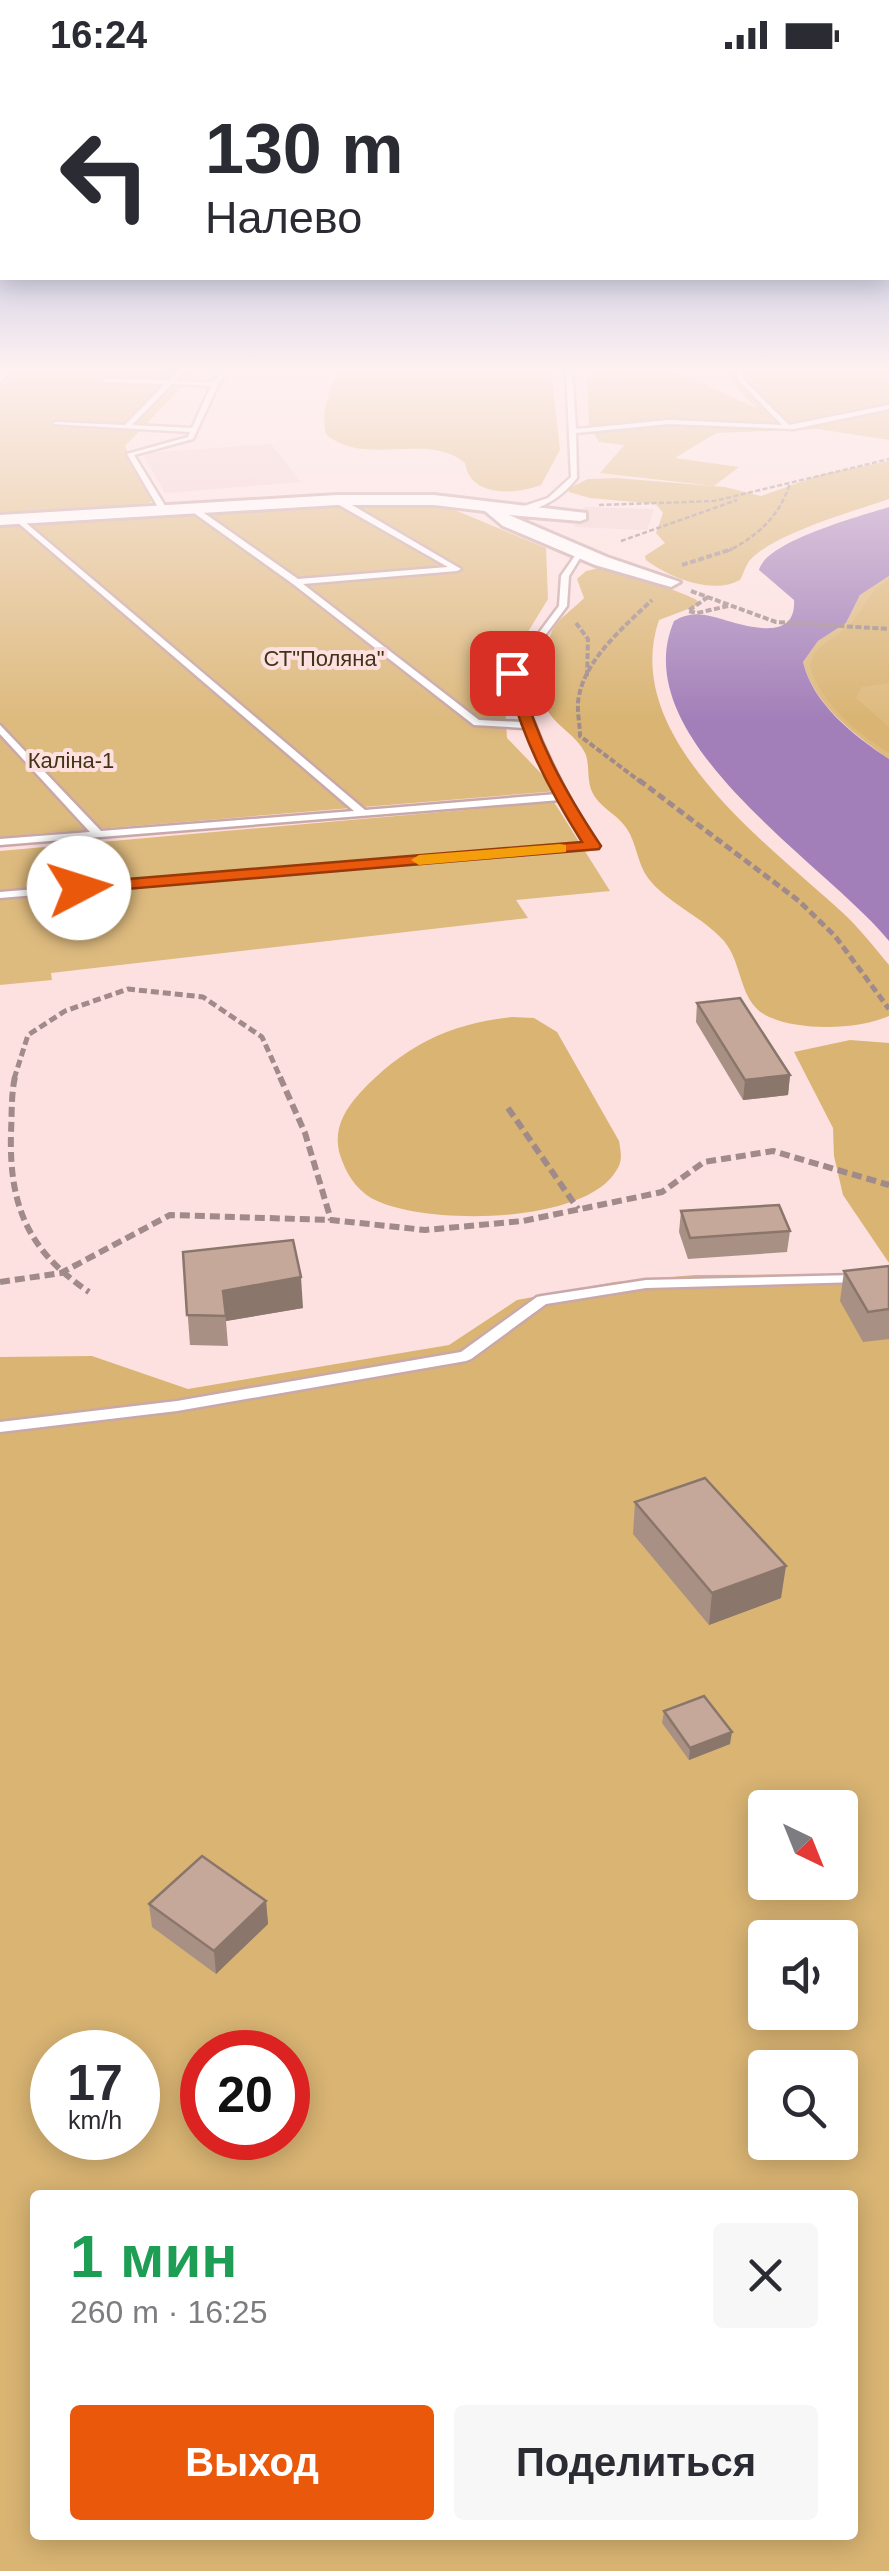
<!DOCTYPE html>
<html lang="ru">
<head>
<meta charset="utf-8">
<style>
	:root { --surface:#fff; --page:#f7f7f7; --text:#2b2b33; --muted:#7c7c81; --accent:#ea580c }
	body { margin:0; font-family:Arial,sans-serif; background:var(--page); color:var(--text); height:100vh; display:flex; flex-direction:column; font-size:38px; white-space:nowrap }
	* { box-sizing:border-box; margin:0 }
	p { font-size:32px; color:var(--muted) }
	.icon { flex:none; width:55px; height:55px; fill:none; stroke:currentColor; stroke-width:2; stroke-linecap:round; stroke-linejoin:round }
	.map { position:relative; flex:1; overflow:hidden }
	.details { position:absolute; left:30px; top:2120px; width:828px; height:350px; display:flex; flex-direction:column; background:var(--surface); border-radius:10px; box-shadow:0 5px 25px #0003 }
	.details>* { flex:none }
	.hud { position:absolute; left:0px; top:0px; width:890px; height:210px; box-shadow:0 5px 25px #0003; background:#fff; color:var(--text); overflow:hidden }
	.needle { width:65px; rotate:137deg }
	.fabs { position:absolute; left:748px; top:1720px; display:grid; gap:20px }
	.fabs a { display:grid; place-items:center; width:110px; height:110px; border-radius:10px; background:var(--surface); box-shadow:0 5px 25px #0003; font-size:50px }
	.speed { position:absolute; left:30px; top:1960px; display:flex; gap:20px; font-size:50px; font-weight:700; text-align:center }
	.speed>* { display:grid; place-content:center; width:130px; height:130px; border-radius:50%; background:var(--surface); box-shadow:0 5px 25px #0003; line-height:1 }
	.speed small { font-size:25px; font-weight:400 }
	.speed .limit { border:15px solid #d22; background:#fff; color:#111 }
	.pin { position:absolute; display:grid; place-items:center; width:85px; height:85px; color:#fff; margin:-42px; border-radius:20px; box-shadow:0 5px 15px #0006 }
	.me { position:absolute; width:110px; margin:-55px; rotate:85deg; stroke-linejoin:round; filter:drop-shadow(0 0 8px #0008) }
	.turn { display:flex; align-items:center; gap:35px; height:210px; padding:0 40px; font-size:45px }
	.turn .icon { width:130px; height:130px; stroke-width:2.5 }
	.turn b { display:block; font-size:70px; line-height:85px }
	.round { display:grid; place-items:center; flex:none; width:105px; height:105px; border-radius:10px; background:var(--page) }
	.headline { display:flex; align-items:center; justify-content:space-between; height:170px; padding:0 40px }
	h1 { font-size:60px; font-weight:600; line-height:75px; color:#1e9e55 }
	.primary-button { display:flex; gap:20px; margin-top:auto; padding:20px 40px }
	.primary-button a { flex:1; height:115px; border-radius:10px; background:var(--accent); color:#fff; font-size:40px; font-weight:600; line-height:115px; text-align:center }
	.primary-button a+a { background:var(--page); color:var(--text) }
	.status { display:flex; justify-content:space-between; align-items:center; height:70px; padding:0 50px; background:var(--surface); direction:ltr }
	.status svg { height:28px; fill:currentColor }
	.map>svg:first-child { display:block }
	.built { fill:#f2d0d1 }
	.green { fill:#ddba7e }
	.forest { fill:#d9b473; fill-rule:evenodd }
	.water { fill:#a27fb9 }
	.lines { fill:none; stroke-linecap:round; stroke-linejoin:round }
	.lane-casing { stroke:#caa8a9; stroke-width:5 }
	.street-casing { stroke:#caa8a9; stroke-width:6 }
	.path-far3 { stroke:#a08a8a; stroke-width:2.5; stroke-dasharray:5 2.5; stroke-linecap:butt }
	.path-far2 { stroke:#a08a8a; stroke-width:4; stroke-dasharray:6 2.5; stroke-linecap:butt }
	.path-far1 { stroke:#a08a8a; stroke-width:5; stroke-dasharray:8 4; stroke-linecap:butt }
	.path { stroke:#a08a8a; stroke-width:6; stroke-dasharray:10 5; stroke-linecap:butt }
	.lane { fill:#fff; fill-rule:evenodd }
	.street { fill:#fff; fill-rule:evenodd }
	.wall { fill:#a99084 }
	.shaded-wall { fill:#8a766b }
	.building { fill:#c5a899; stroke:#8a766b; stroke-width:2.5 }
	.route { fill:#ea580c; stroke:#983908; stroke-width:2.5 }
	.slow { fill:#f59e0b }
	.labels { text-anchor:middle; dominant-baseline:central; stroke-width:8; stroke-linejoin:round; paint-order:stroke }
	.far-park-label { font-size:22px; fill:#433316; stroke:#fde0e0 }
</style>
</head>
<body>
<div class="status"><b>16:24</b><svg viewBox="0 0 49 12"><path d="M0 12V9h3v3zM5 12V6h3v6zM10 12V3h3v9zM15 12V0h3v12zM26 1h20v11H26zM47 4h2v5h-2z"/></svg></div>
<div class="map">
<svg width="889" height="2501" viewBox="0 0 889 2501">
	<rect width="100%" height="100%" fill="#fde0e0"/>
	<!-- built -->
	<path class="built" d="M271 374 301 412 165 423 142 383Z
		M584 437 654 439 647 460 574 457Z"/>
	<!-- green -->
	<path class="green" d="M0 300H198L125 376 152 432 133 437 0 448Z
		M728 300H889V370L818 359 716 363 675 388 739 397 714 416 600 403 624 375 599 372 589 356 679 348 670 341 758 340 728 309Z
		M415 431 445 436 546 478 548 529 503 603 507 668 558 721 0 767V454Z
		M889 506V689C854 664 814 635 803 592L818 571 846 553 860 525Z
		M554 732 610 821 516 830 528 848 51 903 52 910 0 915V781Z"/>
	<!-- forest -->
	<path class="forest" d="M338 300H551L560 380 541 415C514 425 470 427 465 393 428 361 363 398 326 364 320 342 330 321 338 300Z
		M607 300 684 304 760 340 672 341 680 348 589 356 587 306Z
		M889 391V429C854 441 776 463 751 489 746 494 744 503 740 510 713 525 670 508 646 490L645 486 665 473 656 463 663 443 656 434 590 428 569 422V418L588 409 616 408 725 417 761 426 823 404Z
		M604 497C615 499 692 525 698 531L696 536 659 550C619 667 769 775 843 843 860 859 874 877 889 895V946C857 960 801 961 769 947 738 933 744 895 724 871 702 846 668 834 648 808 637 793 637 774 627 759 619 746 603 739 595 727 585 713 591 696 585 683 577 666 559 658 549 643 537 625 543 580 552 561 559 547 574 539 584 528L577 509 586 501Z
		M889 510V613L862 617 856 628 889 657V683C857 663 821 634 810 596 815 571 839 569 853 551 868 533 866 524 889 510Z
		M512 947 534 948 557 962 619 1071C621 1083 623 1091 616 1101 584 1155 421 1156 371 1128 355 1118 346 1103 340 1085 333 1061 343 1042 359 1024 402 977 450 953 512 947Z
		M850 970 889 973V1193L843 1125 834 1086 833 1058 794 982Z
		M889 1204V2501H0V1287L92 1286 188 1319 449 1275 517 1230 615 1212 695 1205ZM765 1738H840V1812H765ZM765 1868H840V1942H765ZM52 1982H138V2068H52ZM202 1982H288V2068H202ZM765 1998H840V2072H765ZM35 2125H852V2465H35Z"/>
	<!-- water -->
	<path class="water" d="M889 437V506L860 525 846 553 818 571 803 592C813 634 854 666 889 689V871C827 794 623 670 674 551 684 545 693 543 705 545 727 548 797 581 794 530L759 500C766 471 861 446 889 437Z"/>
	<g class="lines">
		<defs>
			<path id="lane" d="M5 300H11L0 312V306Z
				M179 300H185L175 311 213 312 224 300H230L218 315 193 369 134 385 167 439 163 441 159 439 127 384 188 367 190 362 53 354 56 352 125 355 165 314 106 312 104 309 168 310ZM172 314 211 316 192 358 132 355Z
				M566 300H572L576 359 669 350 782 355 738 310 736 300H742L743 309 789 355 889 335V339L794 359 669 354 576 363 577 408C561 428 542 440 515 443V439L548 428 571 407Z
				M334 428H340L461 499 457 501 303 514 479 650 523 652 509 603 559 536 561 506 579 480H585L569 506 567 536 517 603C535 666 563 721 598 776L597 778 0 828V822L586 773 560 730 0 775V769L90 762 0 664V655L101 761 354 741 16 451 19 447 365 740 557 724 525 658 474 655 293 514 187 438 194 436 298 509 448 497 334 432Z
				M855 1205 862 1209 860 1212 646 1218 546 1234 471 1289 466 1291 177 1341 0 1362V1352L177 1331 461 1282 537 1227 542 1226 646 1210Z"/>
			<path id="street" d="M337 425H434L586 443V449L580 451 509 445 607 487 680 512 671 517 595 495 503 456 485 441 434 435H337L0 455V445Z"/>
		</defs>
		<!-- lane casing -->
		<use href="#lane" class="lane-casing"/>
		<!-- street casing -->
		<use href="#street" class="street-casing"/>
		<!-- path-far3 -->
		<path class="path-far3" d="M599 435 714 431 889 389
			M621 471 737 430
			M726 482C757 467 780 446 790 413"/>
		<!-- path-far2 -->
		<path class="path-far2" d="M682 495 732 479
			M691 521 776 552 889 559
			M708 527 688 541 697 543 728 536
			M576 553 588 569 587 606
			M642 713 580 666C580 653 576 638 579 626 586 588 626 555 652 530"/>
		<!-- path-far1 -->
		<path class="path-far1" d="M639 710 799 831 835 866 889 939
			M14 1009 28 965 65 941 128 919 203 927 262 967 281 1009"/>
		<!-- path -->
		<path class="path" d="M15 1007C11 1024 12 1044 11 1062 9 1135 27 1180 89 1222
			M280 1007 305 1063 331 1150
			M508 1038 578 1139
			M0 1212 61 1203 170 1145 331 1150 425 1160 523 1151 662 1122 704 1092 773 1081 889 1115"/>
		<!-- lane -->
		<use href="#lane" class="lane"/>
		<!-- street -->
		<use href="#street" class="street"/>
	</g>
	<!-- wall -->
	<path class="wall" d="M697 933 790 1005 788 1025 743 1030 696 952Z
		M681 1141 790 1161 787 1182 688 1189 679 1162Z
		M183 1182 303 1238 226 1251 228 1276 190 1275Z
		M889 1196V1269L863 1272 840 1231 844 1201Z
		M635 1432 781 1528 709 1555 633 1464Z
		M664 1641 730 1674 689 1690 662 1653Z
		M266 1831 268 1854 216 1904 152 1857 149 1834Z"/>
	<!-- shaded-wall -->
	<path class="shaded-wall" d="M790 1005 788 1025 743 1030 745 1010Z
		M301 1207 303 1238 226 1251 223 1221Z
		M786 1496 781 1528 709 1555 712 1523Z
		M732 1662 730 1674 689 1690 690 1678Z
		M266 1831 268 1854 216 1904 214 1881Z"/>
	<!-- building -->
	<path class="building" d="M740 928 790 1005 745 1010 697 933Z
		M779 1135 790 1161 690 1168 681 1141Z
		M293 1170 301 1207 223 1221 226 1246 187 1245 183 1182Z
		M889 1196V1239L868 1242 844 1201Z
		M705 1408 786 1496 712 1523 635 1432Z
		M704 1626 732 1662 690 1678 664 1641Z
		M202 1786 266 1831 214 1881 149 1834Z"/>
	<!-- sky -->
	<linearGradient id="sky" x2="0" y2="1"><stop stop-color="#8c9fd5"/><stop offset="0.46" stop-color="#fef1f1"/><stop offset="1" stop-color="#fef1f1" stop-opacity="0"/></linearGradient>
	<rect width="889" height="650" fill="url(#sky)"/>
	<!-- route -->
	<path class="route" d="M512 599 519 603C536 669 563 719 601 776L599 779 79 823 71 818 79 813 582 772C548 718 521 666 506 603Z"/>
	<!-- slow -->
	<path class="slow" d="M560 774 566 775V782L419 795 411 790 419 785Z"/>
	<g class="labels">
		<!-- far-park labels -->
		<g class="far-park-label">
			<text x="324" y="588">СТ"Поляна"</text>
			<text x="71" y="690">Каліна-1</text>
		</g>
	</g>
</svg>
<div class="fabs">
<a><svg class="needle" viewBox="-14 -14 28 28"><path d="M0-13l5 13h-10z" fill="#e53935"/><path d="M0 13l5-13h-10z" fill="#7c7c81"/></svg></a>
<a><svg class="icon" aria-label="sound" viewBox="0 0 24 24"><path d="M4 9h4l5-4v14l-5-4H4zM17 9q2 3 0 6"/></svg></a>
<a><svg class="icon" aria-label="search" viewBox="0 0 24 24"><circle cx="10" cy="10" r="6"/><path d="M15 15l6 6"/></svg></a>
</div>
<div class="speed"><div>17<small>km/h</small></div><div class="limit">20</div></div>
<div class="pin" style="left:512px;top:603px;background:#d93025"><svg class="icon" aria-label="arrive" viewBox="0 0 24 24"><path d="M6 21V4h12l-3 4 3 4H6"/></svg></div>
<svg class="me" style="left:79px;top:818px" viewBox="-20 -20 40 40"><circle r="19" fill="#fff"/><path d="M0-13L10 11 0 6-10 11z" fill="#ea580c"/></svg>
<div class="hud">
<div class="turn"><svg class="icon" aria-label="left" viewBox="0 0 24 24"><path d="M17 20v-9H6M10 6l-5 5 5 5"/></svg><div><b>130 m</b>Налево</div></div>
</div>
<section class="details">
<div class="headline"><div><h1>1 мин</h1><p>260 m · 16:25</p></div><a class="round"><svg class="icon" aria-label="close" viewBox="0 0 24 24"><path d="M6 6l12 12M18 6L6 18"/></svg></a></div>
<div class="primary-button"><a>Выход</a><a>Поделиться</a></div>
</section>
</div>
</body>
</html>
